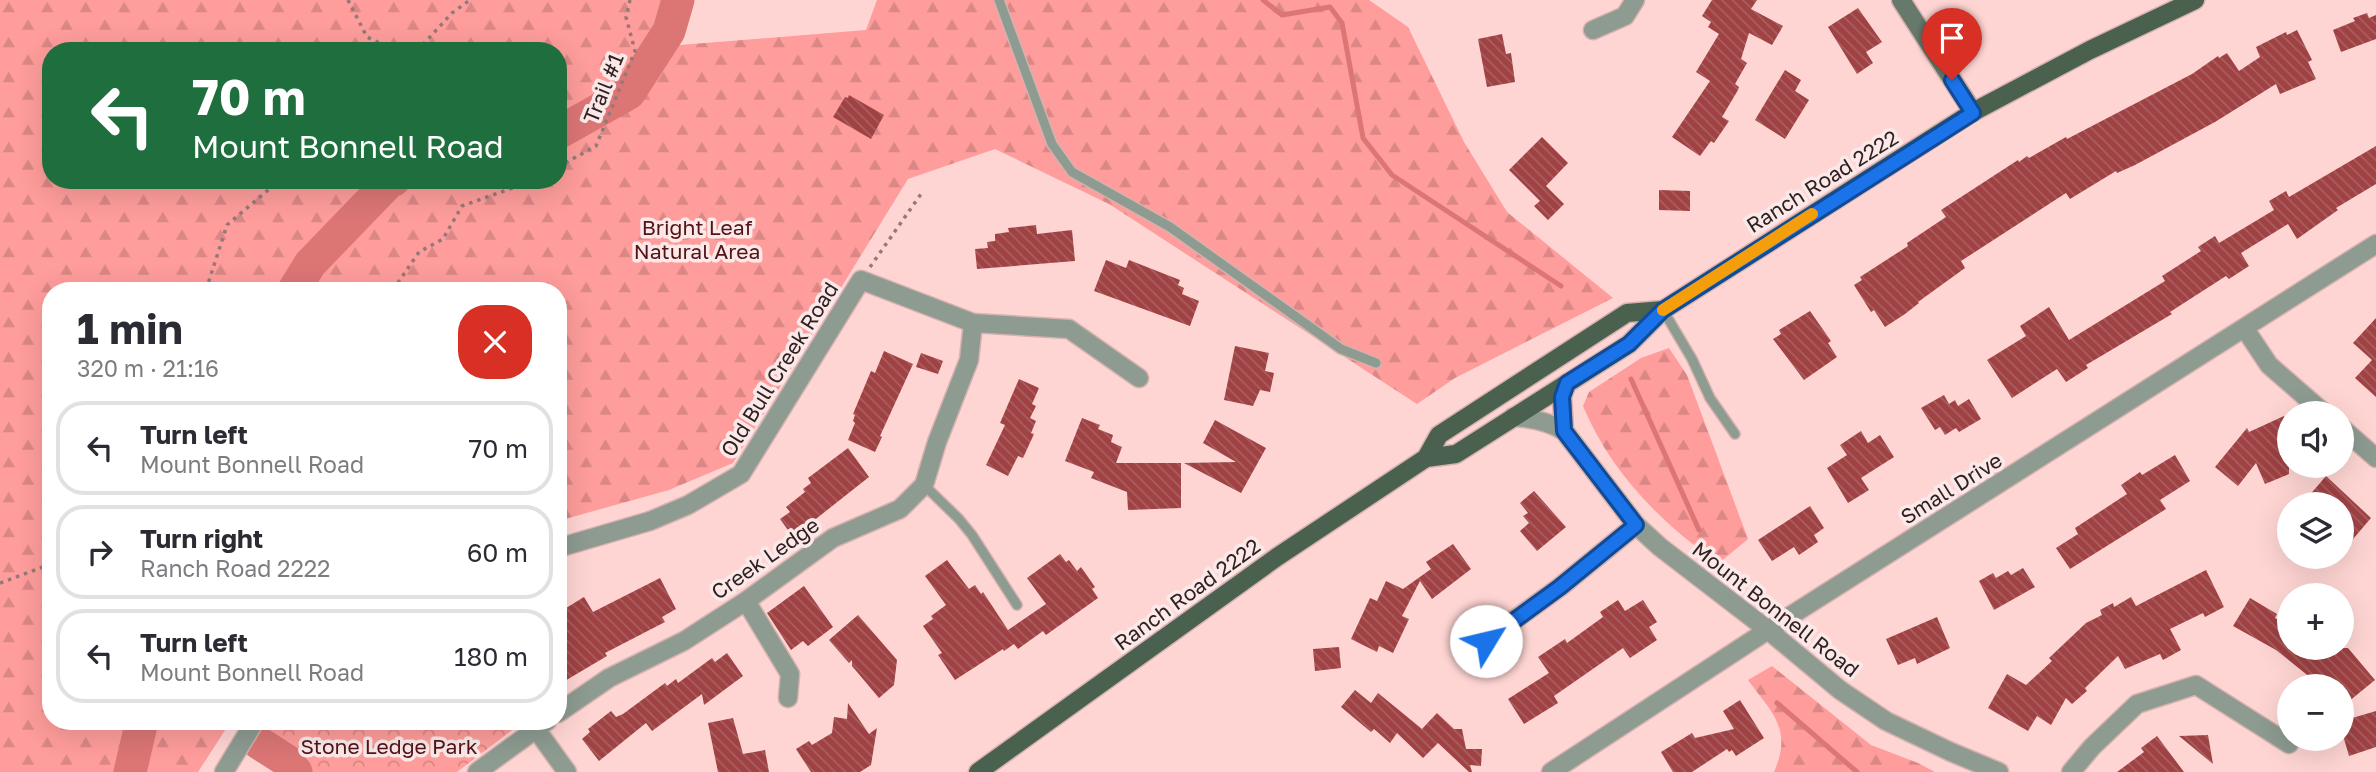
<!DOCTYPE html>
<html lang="en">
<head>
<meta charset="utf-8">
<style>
	:root { --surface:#fff; --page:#f2f2f3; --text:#2b2b33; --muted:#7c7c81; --line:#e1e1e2 }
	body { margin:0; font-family:"Golos Text",sans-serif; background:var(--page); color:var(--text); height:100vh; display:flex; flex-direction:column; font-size:26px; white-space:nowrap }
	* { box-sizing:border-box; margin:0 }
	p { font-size:23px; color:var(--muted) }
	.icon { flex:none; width:38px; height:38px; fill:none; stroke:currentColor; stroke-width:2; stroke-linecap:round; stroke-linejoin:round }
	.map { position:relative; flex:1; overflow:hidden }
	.panel { position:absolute; left:42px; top:282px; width:525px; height:448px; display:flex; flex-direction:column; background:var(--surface); border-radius:28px; box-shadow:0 7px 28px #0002 }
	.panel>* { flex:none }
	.guide { position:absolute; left:42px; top:42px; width:525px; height:147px; border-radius:28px; box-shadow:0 7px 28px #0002; background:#1f6e3e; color:#fff; overflow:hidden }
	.buttons { position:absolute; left:2277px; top:401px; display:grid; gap:14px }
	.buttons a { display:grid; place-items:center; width:77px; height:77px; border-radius:50%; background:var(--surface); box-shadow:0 7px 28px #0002; font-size:35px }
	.pin { position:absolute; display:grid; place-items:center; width:60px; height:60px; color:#fff; margin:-72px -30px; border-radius:50% 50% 50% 0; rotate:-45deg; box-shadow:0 0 7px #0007 }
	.pin .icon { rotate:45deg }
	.me { position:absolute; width:77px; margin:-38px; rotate:54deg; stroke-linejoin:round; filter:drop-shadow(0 0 5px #0008) }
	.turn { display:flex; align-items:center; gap:24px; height:147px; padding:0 35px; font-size:32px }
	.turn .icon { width:91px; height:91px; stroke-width:2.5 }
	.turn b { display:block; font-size:49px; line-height:60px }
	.round { display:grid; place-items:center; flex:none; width:74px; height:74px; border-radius:28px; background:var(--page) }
	.headline { display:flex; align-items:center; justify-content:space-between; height:119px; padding:0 35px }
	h1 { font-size:42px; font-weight:700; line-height:52px }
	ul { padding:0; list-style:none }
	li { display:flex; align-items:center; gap:21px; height:94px; margin:0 14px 10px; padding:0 21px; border:4px solid var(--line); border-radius:28px }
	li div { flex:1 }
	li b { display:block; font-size:26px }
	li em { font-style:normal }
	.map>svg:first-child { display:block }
	.forest { fill:url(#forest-firs); fill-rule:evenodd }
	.park { fill:url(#park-crowns) }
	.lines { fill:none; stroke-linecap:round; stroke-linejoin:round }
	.stream { stroke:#db7675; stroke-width:5 }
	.river { stroke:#db7675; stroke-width:33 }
	.building { fill:url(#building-back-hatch) }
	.lane-casing { stroke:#d5b1af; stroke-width:12 }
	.street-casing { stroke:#d5b1af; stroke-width:21 }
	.secondary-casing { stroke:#d5b1af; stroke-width:21 }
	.primary-casing { stroke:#d5b1af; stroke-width:21 }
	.path { stroke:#957978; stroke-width:3.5; stroke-dasharray:3.5 5; stroke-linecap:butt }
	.lane { stroke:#8d9b91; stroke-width:9 }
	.street { stroke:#8d9b91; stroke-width:18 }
	.secondary { stroke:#66796b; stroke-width:18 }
	.primary { stroke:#4a6150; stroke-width:18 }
	.route-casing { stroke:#114b97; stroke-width:18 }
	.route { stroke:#1a73e8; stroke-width:12 }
	.slow { stroke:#f59e0b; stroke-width:12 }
	.labels { text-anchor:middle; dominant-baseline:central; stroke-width:7; stroke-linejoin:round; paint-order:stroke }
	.street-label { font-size:21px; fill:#302120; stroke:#fae9e8 }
	.park-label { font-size:21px; fill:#531317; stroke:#fae9e8 }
</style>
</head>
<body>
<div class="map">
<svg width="2376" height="772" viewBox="0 0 2376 772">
	<defs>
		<pattern id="forest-firs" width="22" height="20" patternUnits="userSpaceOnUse" patternTransform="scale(1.75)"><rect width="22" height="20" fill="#fe9d9b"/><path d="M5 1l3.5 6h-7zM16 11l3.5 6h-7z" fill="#da8785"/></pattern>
		<pattern id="park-crowns" width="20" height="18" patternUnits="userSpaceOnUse" patternTransform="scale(1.75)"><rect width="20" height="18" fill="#fe9d9b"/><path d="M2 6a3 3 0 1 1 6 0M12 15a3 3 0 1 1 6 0" fill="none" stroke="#da8785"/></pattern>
		<pattern id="building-back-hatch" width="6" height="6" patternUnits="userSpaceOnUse" patternTransform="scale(1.75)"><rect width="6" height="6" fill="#a04143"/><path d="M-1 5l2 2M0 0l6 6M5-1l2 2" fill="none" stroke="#a86061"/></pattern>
	</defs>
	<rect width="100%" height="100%" fill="#fed5d3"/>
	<!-- forest -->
	<path class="forest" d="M0 0H680V45L866 30 877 0H1369L1408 27 1464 142 1507 212 1613 298 1455 378 1417 404 1109 204 995 149 908 179 733 463 669 490 558 521V290H51V721H231L198 772H0ZM51 51H558V180H51Z
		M1669 348 1687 375 1748 539 1719 563C1661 524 1610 471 1583 406L1589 392 1641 358Z
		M1772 666 1871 745 1918 763 1935 772H1774C1793 729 1772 713 1748 680Z"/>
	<!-- park -->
	<path class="park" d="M264 721H517L519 725 457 772H289L259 727Z"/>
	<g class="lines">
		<!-- stream -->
		<path class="stream" d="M1263 0 1282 15 1330 7 1342 23 1363 138 1392 175 1561 286
			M1631 379 1699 530
			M1777 703 1857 772"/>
		<!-- river -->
		<path class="river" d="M558 133 629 93 669 31 678 0
			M294 290 310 264 390 181 394 180
			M259 743 287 761 296 772
			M130 772 142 721"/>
	</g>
	<!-- building -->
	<path class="building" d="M1712 0H1757L1751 9 1783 26 1772 45 1749 33 1741 59 1747 63 1735 84 1739 87 1738 90 1722 117 1729 121 1714 143 1711 141 1700 156 1672 137 1710 81 1696 72 1719 34 1708 27 1711 22 1702 16Z
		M1858 8 1882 42 1866 52 1873 63 1857 74 1828 27Z
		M2367 13 2369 18 2376 15V39L2341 52 2333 30 2355 21 2353 18Z
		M2297 30 2312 60 2308 62 2316 79 2280 94 2276 84 2215 122 2135 165 2117 173 2116 171 2070 199 2066 193 1961 261 1965 268 1918 302 1919 303 1905 314 1885 327 1874 310 1871 312 1854 285 1862 280 1860 277 1908 246 1907 243 1946 217 1941 210 2018 160 2019 162 2027 156 2029 158 2066 137 2067 139 2192 74 2218 56 2219 58 2227 53 2239 71 2260 57 2256 47 2286 32 2287 35Z
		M1502 34 1506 54 1511 53 1515 82 1487 87 1478 39Z
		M1785 70 1801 80 1795 91 1809 100 1785 139 1755 120Z
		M849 95 884 115 871 139 833 117 845 97 848 98Z
		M1542 137 1568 163 1546 186 1564 204 1548 220 1534 206 1540 201 1509 170Z
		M2376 146V184L2336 208 2338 210 2297 239 2288 224 2241 253 2249 266 2229 279 2226 276 2170 312 2172 314 2086 365 2088 368 2066 382 2057 369 2012 398 1987 360 2026 336 2020 326 2049 307 2069 340 2165 281 2162 276 2201 251 2198 247 2215 236 2219 243 2274 210 2269 201 2286 191 2289 197Z
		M1659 190 1690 191V211L1659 210Z
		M1036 225 1037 234 1072 230 1075 261 977 269 975 249 988 248 987 242 995 241V234L1009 232 1008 228Z
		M1106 260 1126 268 1129 260 1180 280 1178 285 1184 288 1182 294 1199 301 1190 326 1094 291Z
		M1810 311 1831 341 1828 343 1837 357 1804 380 1773 339 1781 334 1779 330Z
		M2376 318V397L2355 378 2372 360 2353 343Z
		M1235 346 1269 353 1265 371 1274 373 1270 392 1260 390 1253 406 1224 400Z
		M884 351 913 364 880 436 882 437 875 452 848 440 855 423 853 421 855 415 853 414 871 371 875 373Z
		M921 353 943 361 938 374 916 367Z
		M1019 379 1039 388 1032 404 1036 406 1030 418 1036 421 1031 433 1034 434 1023 458 1018 456 1008 476 986 465 1005 425 1000 423Z
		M1944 395 1949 404 1955 400 1958 406 1969 399 1981 419 1959 432 1956 428 1945 435 1940 427 1935 430 1921 408Z
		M2284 416 2289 428V474L2265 484 2256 463 2238 486 2215 467 2247 428 2249 432Z
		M1082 418 1100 425 1098 429 1113 435 1111 442 1122 447 1116 463H1181V508L1128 510 1127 492 1091 478 1094 472 1065 461Z
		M1215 420 1266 448 1241 493 1184 463 1236 462 1203 443Z
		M1861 431 1868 443 1880 435 1894 457 1861 478 1869 490 1848 503 1827 468 1847 455 1840 445Z
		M848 448 869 477 793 537 780 519 790 512 786 507 805 492 803 489 811 483 808 478Z
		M2175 455 2190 481 2160 500 2166 509 2070 569 2056 548 2078 534 2075 528 2127 494 2121 485 2140 472 2142 475Z
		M2326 476 2371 518 2342 552V504H2302Z
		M1534 491 1566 527 1537 551 1520 531 1529 523 1523 516 1528 513 1520 503Z
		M1810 506 1824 528 1814 535 1818 542 1799 555 1794 547 1772 561 1758 540Z
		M1453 544 1471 569 1432 599 1420 581 1402 616 1409 619 1393 653 1379 646 1377 652 1351 639 1370 598 1377 601 1386 581 1403 589 1431 569 1426 562Z
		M1060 554 1066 562 1069 560 1077 571 1081 567 1095 587 1092 589 1098 598 1046 635 1043 631 1018 649 1014 644 1004 651 1003 649 955 680 938 655 942 653 923 626 933 619 931 616 946 605 925 576 947 560 969 589 975 585 981 594 983 592 1008 630 1046 604 1027 578Z
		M2023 568 2035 587 1994 610 1979 581 1993 573 1996 578 2008 571 2011 575Z
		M2206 570 2224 607 2205 617 2203 613 2170 629 2181 650 2163 660 2160 654 2125 669 2118 656 2085 688 2087 691 2072 704 2066 698 2051 725 2037 716 2028 731 1988 708 2007 674 2026 685 2052 661 2049 658 2086 623 2102 615 2100 610 2113 603 2114 607 2131 597 2136 606Z
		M660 578 676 609 662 617 665 622 605 653 607 656 558 685V613L584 597 593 612Z
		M804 586 833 627 808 646 803 641 791 650 767 613Z
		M2250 598 2277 614 2275 618 2289 626V648H2348L2375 680 2348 702 2342 693V686H2302L2311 678 2276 650 2233 626Z
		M1618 600 1625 611 1643 600 1657 622 1649 627 1657 640 1630 658 1623 648 1554 696 1558 703 1524 724 1508 699 1549 673 1538 657 1565 639 1567 643 1603 617 1600 612Z
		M858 615 897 660 894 685 879 698 852 666V660L849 663 829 640Z
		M1937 617 1950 648 1917 664 1915 658 1898 665 1886 639Z
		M1339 647 1341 668 1315 671 1313 649Z
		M727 653 743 676 704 705 702 694 652 731 646 723 599 761 582 739 590 732 588 729 611 711 616 717 623 714 665 683 667 686 676 679 678 683 712 658 715 662Z
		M1355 690 1371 703 1378 693 1422 729 1437 713 1454 729H1462L1466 749H1482L1481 766 1470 765 1472 772H1469L1438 743 1423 758 1397 733 1390 743 1374 729 1371 732 1341 707Z
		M1740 700 1764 738 1736 756 1732 750 1729 752 1727 749 1692 772H1673L1661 752 1692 733 1695 738 1734 729 1723 711Z
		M848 703 869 734 877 728 871 765 860 772H811L796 749 809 741 812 745 832 733 834 717 847 719Z
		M2376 711V747L2349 756 2342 732V721Z
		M733 718 743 754 765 750 769 772H718L708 723Z
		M2208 735 2213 764 2179 736Z
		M2157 736 2184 772H2117L2144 752 2141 748Z"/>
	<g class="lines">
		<defs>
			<path id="lane" d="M999 0 1052 144 1072 172 1170 227 1341 349 1376 363
				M1663 310 1692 359 1710 398 1735 434
				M924 485 959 519 972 535 1017 605"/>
			<path id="street" d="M1593 30 1625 16 1635 0
				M2245 329 2269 365 2324 413
				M1513 417C1531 418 1548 421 1564 431L1636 525 1660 547 1768 630 1840 690 1886 721 1951 752 1999 772
				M2342 428 2376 458
				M1564 431 1562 396 1567 383
				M558 548 650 521 688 505 741 474 861 280 973 323 1069 329 1139 378
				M746 601 790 674 788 698
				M1467 654 1560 587 1636 525
				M558 713 609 678 684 641 746 601 833 538 900 509 924 485 937 442 969 360 973 323
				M536 729 567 772
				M224 772 255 721
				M477 772 547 721
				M1551 772 1768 630 2376 244
				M2071 772 2092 747 2137 704 2196 685 2289 744"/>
			<path id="secondary" d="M1901 0 1973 112"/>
			<path id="primary" d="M1426 458 1456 454 1629 344 1663 310 1973 112 2090 50 2195 0
				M978 772 1277 557 1426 458 1439 435 1627 313 1663 310"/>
		</defs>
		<!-- lane casing -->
		<use href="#lane" class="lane-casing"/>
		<!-- street casing -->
		<use href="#street" class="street-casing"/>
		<!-- secondary casing -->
		<use href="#secondary" class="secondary-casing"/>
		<!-- primary casing -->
		<use href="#primary" class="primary-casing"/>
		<!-- path -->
		<path class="path" d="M348 0 367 37 396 51
			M417 51 452 13 470 0
			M558 167 596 146 635 51 626 17 630 0
			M870 267 921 194
			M206 290 227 225 280 180
			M393 290 419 252 443 239 462 206 535 180
			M0 583 51 564"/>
		<!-- lane -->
		<use href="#lane" class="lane"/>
		<!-- street -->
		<use href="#street" class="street"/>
		<!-- secondary -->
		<use href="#secondary" class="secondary"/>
		<!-- primary -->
		<use href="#primary" class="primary"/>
	</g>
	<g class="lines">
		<defs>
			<path id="route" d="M1486 641 1560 587 1636 525 1564 431 1562 397 1567 383 1629 344 1663 310 1973 113 1952 80"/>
		</defs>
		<!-- route casing -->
		<use href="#route" class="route-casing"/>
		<!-- route -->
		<use href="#route" class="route"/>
		<!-- slow -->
		<path class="slow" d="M1663 310 1812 214"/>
	</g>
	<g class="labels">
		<!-- street labels -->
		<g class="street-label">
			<text transform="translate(603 88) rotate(-68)">Trail #1</text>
			<text transform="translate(1822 181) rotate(-32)">Ranch Road 2222</text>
			<text transform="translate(779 369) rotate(-58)">Old Bull Creek Road</text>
			<text transform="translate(1951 488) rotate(-32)">Small Drive</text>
			<text transform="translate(765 558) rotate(-35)">Creek Ledge</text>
			<text transform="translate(1187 594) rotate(-36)">Ranch Road 2222</text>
			<text transform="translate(1776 609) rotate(38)">Mount Bonnell Road</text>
		</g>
		<!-- park labels -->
		<g class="park-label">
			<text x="697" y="227">Bright Leaf<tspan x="697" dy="24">Natural Area</tspan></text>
			<text x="389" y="746">Stone Ledge Park</text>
		</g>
	</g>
</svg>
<div class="buttons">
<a><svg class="icon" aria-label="sound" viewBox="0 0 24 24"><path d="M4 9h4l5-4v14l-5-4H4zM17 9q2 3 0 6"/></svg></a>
<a><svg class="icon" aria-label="layers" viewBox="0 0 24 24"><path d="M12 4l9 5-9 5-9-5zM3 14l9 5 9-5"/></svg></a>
<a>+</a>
<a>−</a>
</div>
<div class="pin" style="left:1952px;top:80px;background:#d93025"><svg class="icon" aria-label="arrive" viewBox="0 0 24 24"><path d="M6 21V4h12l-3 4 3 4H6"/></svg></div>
<svg class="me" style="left:1486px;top:641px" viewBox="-20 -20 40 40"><circle r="19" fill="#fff"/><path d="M0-13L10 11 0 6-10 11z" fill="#1a73e8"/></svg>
<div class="guide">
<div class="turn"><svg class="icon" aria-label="left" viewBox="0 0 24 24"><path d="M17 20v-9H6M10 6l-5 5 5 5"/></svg><div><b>70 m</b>Mount Bonnell Road</div></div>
</div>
<section class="panel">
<div class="headline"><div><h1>1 min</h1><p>320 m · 21:16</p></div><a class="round" style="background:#d93025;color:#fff"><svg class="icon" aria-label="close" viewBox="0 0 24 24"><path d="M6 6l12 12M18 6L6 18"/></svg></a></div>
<ul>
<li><svg class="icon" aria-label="left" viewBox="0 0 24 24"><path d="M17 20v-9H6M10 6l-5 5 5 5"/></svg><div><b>Turn left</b><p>Mount Bonnell Road</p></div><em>70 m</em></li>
<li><svg class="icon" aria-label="right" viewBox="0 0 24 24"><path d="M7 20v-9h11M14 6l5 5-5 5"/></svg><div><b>Turn right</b><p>Ranch Road 2222</p></div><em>60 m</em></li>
<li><svg class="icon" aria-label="left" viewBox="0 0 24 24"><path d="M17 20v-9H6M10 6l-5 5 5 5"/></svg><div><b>Turn left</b><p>Mount Bonnell Road</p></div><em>180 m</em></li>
</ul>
</section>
</div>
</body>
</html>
